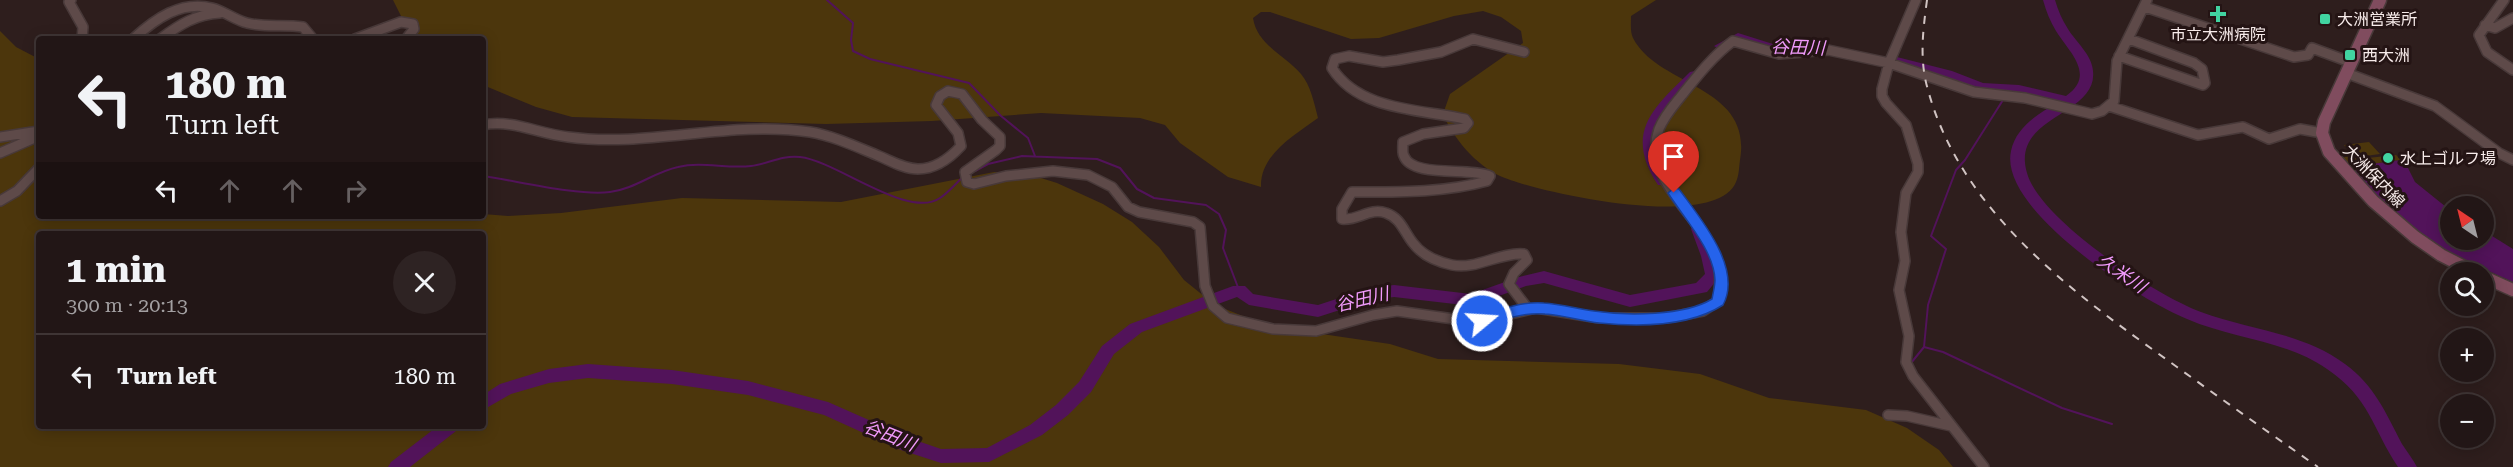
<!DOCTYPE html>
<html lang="en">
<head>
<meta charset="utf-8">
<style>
	:root { --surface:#221616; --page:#2e2323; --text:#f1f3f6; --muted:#a29fa1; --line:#3f3535 }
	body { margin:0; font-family:"Roboto Serif","Noto Sans JP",serif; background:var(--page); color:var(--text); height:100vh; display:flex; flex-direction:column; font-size:22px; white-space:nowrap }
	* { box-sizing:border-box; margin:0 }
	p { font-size:20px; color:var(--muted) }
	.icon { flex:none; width:33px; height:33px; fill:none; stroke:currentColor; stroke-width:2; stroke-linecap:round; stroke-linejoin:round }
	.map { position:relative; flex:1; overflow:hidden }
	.sheet { position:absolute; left:36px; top:231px; width:450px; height:198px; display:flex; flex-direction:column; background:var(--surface); border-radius:6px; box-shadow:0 3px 15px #0003,0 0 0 2px var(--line) }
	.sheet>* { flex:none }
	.banner { position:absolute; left:36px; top:36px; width:450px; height:183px; border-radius:6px; box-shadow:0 3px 15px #0003,0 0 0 2px var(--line); background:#221616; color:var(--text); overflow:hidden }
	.needle { width:39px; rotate:325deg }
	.tools { position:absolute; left:2440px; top:196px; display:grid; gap:12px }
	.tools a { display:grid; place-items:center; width:54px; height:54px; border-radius:50%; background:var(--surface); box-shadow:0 3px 15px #0003,0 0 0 2px var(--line); font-size:30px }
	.pin { position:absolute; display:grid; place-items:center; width:51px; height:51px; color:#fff; margin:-62px -26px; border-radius:50% 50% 50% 0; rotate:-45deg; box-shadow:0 0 6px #0007 }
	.pin .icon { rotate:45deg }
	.me { position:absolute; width:66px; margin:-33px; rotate:72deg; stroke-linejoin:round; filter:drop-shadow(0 0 4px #0008) }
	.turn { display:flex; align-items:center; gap:21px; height:126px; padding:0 30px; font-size:27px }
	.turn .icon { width:78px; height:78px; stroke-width:2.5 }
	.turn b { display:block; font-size:42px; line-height:51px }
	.lanes { display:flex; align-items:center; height:57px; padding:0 30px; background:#0003; justify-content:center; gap:30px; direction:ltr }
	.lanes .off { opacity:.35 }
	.round { display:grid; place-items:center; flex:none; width:63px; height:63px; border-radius:32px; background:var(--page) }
	.summary { display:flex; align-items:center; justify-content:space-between; height:102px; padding:0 30px }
	h1 { font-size:36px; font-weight:700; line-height:45px }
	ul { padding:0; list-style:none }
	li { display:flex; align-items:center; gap:18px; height:84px; padding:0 30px; border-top:2px solid var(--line) }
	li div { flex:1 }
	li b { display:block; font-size:22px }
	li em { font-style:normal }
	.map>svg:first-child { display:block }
	.green { fill:#4c360c; fill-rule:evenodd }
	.water { fill:#52135a }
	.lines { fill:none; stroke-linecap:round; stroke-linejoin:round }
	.stream { stroke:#52135a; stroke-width:2 }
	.river { fill:#52135a; fill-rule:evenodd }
	.street-casing { stroke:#483939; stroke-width:12 }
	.secondary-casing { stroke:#483939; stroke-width:15 }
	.street { stroke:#5e4a49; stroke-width:9 }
	.secondary { stroke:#804c5e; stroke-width:12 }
	.rail { stroke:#d1c4c3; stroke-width:2; stroke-dasharray:8 8; stroke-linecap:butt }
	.route { fill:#2563eb; stroke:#184099; stroke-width:1.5 }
	.poi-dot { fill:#41d4a1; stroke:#241414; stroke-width:2 }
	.labels { text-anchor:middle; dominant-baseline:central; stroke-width:6; stroke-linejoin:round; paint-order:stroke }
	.poi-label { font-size:16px; fill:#f7ebea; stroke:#241414; text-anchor:start }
	.street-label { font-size:16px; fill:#f7ebea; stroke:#241414 }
	.water-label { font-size:18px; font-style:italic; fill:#f09afb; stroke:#241414 }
</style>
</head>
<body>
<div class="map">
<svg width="2513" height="467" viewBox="0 0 2513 467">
	<rect width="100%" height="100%" fill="#2e1e1d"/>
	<!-- green -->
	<path class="green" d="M393 0H1656L1631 16C1631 23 1630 32 1633 38 1658 87 1753 85 1740 160 1739 167 1739 176 1736 182 1716 232 1538 193 1500 176 1476 165 1453 138 1443 114L1450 94 1523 43 1521 31 1501 17 1483 11 1454 16 1379 38 1351 39 1270 12H1261L1253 18C1257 45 1285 55 1301 74 1311 86 1314 103 1318 118 1295 135 1260 154 1261 187L1228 177 1180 143 1165 125 1140 118 1041 113 932 121 826 124 572 117 536 107 483 85V39H420L403 20Z
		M0 31 16 47 39 59V216H483V214L508 216 561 213 682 198 841 202 994 172 1028 174 1057 183 1103 204 1132 222 1159 247 1184 280 1215 305 1253 320 1315 333 1390 344 1438 359 1619 364 1700 374 1769 398 1866 410 1907 428 1939 450 1953 467H0ZM39 234H483V426H39Z
		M2369 142 2380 154 2358 157V159L2396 155 2401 160 2364 165 2354 172 2341 160 2350 153 2344 145Z"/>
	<!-- water -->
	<path class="water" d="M2401 160 2406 164 2415 182 2451 211V240H2484V231L2513 249V282C2468 262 2426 243 2389 210 2376 199 2365 184 2354 172L2364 165Z"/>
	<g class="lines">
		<!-- stream -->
		<path class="stream" d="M827 0 853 23 851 40 853 51 870 59 969 83 1001 116 1028 138 1035 156
			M975 171 988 164 1022 156 1097 159 1120 168 1137 189 1154 198 1206 205 1219 214 1226 230 1223 248 1239 290
			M483 176C518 181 577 196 610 192 635 189 654 172 678 167 702 161 726 169 751 166 768 164 781 155 800 157 837 161 908 220 940 198 949 192 956 183 964 176
			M1924 347 1943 352 2062 408 2112 424
			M1911 363 1924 347 1928 305 1946 249 1931 236 1956 170 1965 160 2003 100"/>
		<!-- river -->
		<path class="river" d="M2043 0H2055C2058 10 2062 20 2068 29 2076 42 2092 55 2093 71 2098 116 2010 115 2027 173 2040 220 2155 295 2201 312 2249 330 2302 332 2345 364 2374 385 2386 413 2402 444 2407 452 2413 459 2417 467H2398C2372 428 2370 398 2327 369 2285 340 2233 339 2187 319 2140 300 1998 210 2011 151 2016 127 2038 114 2057 103L2019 93 1981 91 1942 77 1884 62 1882 59 1889 55 1952 71 1983 83 2019 85 2066 96C2096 75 2070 53 2056 31 2050 21 2046 11 2043 0Z
			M1738 33 1773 44 1775 47 1768 51 1739 42 1721 50 1714 46Z
			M1695 71 1702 75C1671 117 1635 124 1670 181L1668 185H1658C1624 133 1652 109 1690 72Z
			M1698 224 1703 225 1705 229 1717 256 1721 275 1707 292 1630 307 1544 283 1526 286 1472 306 1394 297 1371 300 1318 317 1249 305 1237 297 1142 332 1114 354 1091 392 1068 415 1042 435 989 462 941 463 901 450 824 415 748 395 672 384 588 378 549 383 511 394 483 410V395L500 384 549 369 588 364 672 370 748 381 828 402 912 439 941 449 987 448 1030 425 1056 405 1079 382 1102 346 1130 324 1233 286H1245L1253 294 1318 305 1370 288 1394 285 1471 294 1519 277 1544 271 1630 295 1696 283 1705 274 1701 256 1691 229 1693 225Z
			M438 426H459L456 431 410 467H388L391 462Z"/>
		<defs>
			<path id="street" d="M71 0 69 2 83 27 82 39
				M1916 0 1889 63 1882 89V96L1886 103 1906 125 1918 164V172L1906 193 1901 232 1905 261 1899 290 1909 336 1906 362 1913 376 1984 467
				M2504 0 2479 35 2487 52 2513 70
				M2145 7 2294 57 2308 55 2312 48 2350 62
				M2485 25 2495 28 2513 18
				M133 39C155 19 181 0 212 8 224 11 235 20 247 23 265 28 284 24 303 27L313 39
				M160 39C179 25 196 14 220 13
				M355 39 401 22 413 24 414 29 406 39
				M1524 52 1473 39 1441 52 1398 60 1383 62 1349 56 1335 59 1332 68C1359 111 1420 109 1465 119L1468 123 1464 128 1423 134 1403 142C1403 146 1402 153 1404 156 1412 178 1470 167 1490 176L1487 181C1443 193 1397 192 1352 192L1342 209V219C1358 221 1370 207 1386 213 1401 218 1404 232 1413 243 1422 255 1438 262 1452 265 1477 270 1499 252 1524 254L1527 260 1514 273 1509 284 1528 309
				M2119 56 2203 85 2205 83 2202 69 2194 63 2129 39
				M2346 73 2435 106 2499 153 2513 160
				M2109 106 2198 135 2243 127 2269 139 2300 129 2322 133
				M483 125C512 119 539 134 568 137 649 148 729 120 810 132 834 136 857 147 879 156 891 161 904 169 918 169 935 169 950 158 961 146L958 133 936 105 940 96 948 91 962 94 982 120 1000 137V146L996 150 965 172 967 182 974 184 1006 176 1053 171 1088 175 1112 187 1128 207 1139 212 1193 222 1200 227 1205 286 1213 306 1227 318 1273 329 1316 331 1373 315 1397 311 1468 321 1486 320 1536 308 1599 318H1666L1703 311 1718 301C1720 285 1721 271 1715 256 1700 214 1641 179 1659 129 1664 116 1674 105 1682 95 1698 75 1713 56 1733 41L1779 54 1828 50 1889 63 1974 92 2025 98 2092 114 2102 111 2114 101 2117 61 2147 0
				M0 137 39 131
				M0 153 39 136
				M0 201 17 191 39 168
				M1888 415 1907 416 1951 426"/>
			<path id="secondary" d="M2380 0 2324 122 2322 133 2329 152 2373 201 2415 237 2441 255 2476 273
				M2484 277 2513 290"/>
		</defs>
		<!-- street casing -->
		<use href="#street" class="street-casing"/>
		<!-- secondary casing -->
		<use href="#secondary" class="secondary-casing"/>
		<!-- street -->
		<use href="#street" class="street"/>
		<!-- secondary -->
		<use href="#secondary" class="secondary"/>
		<!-- rail -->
		<path class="rail" d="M1927 0C1923 30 1919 60 1928 90 1962 215 2078 296 2177 367 2224 401 2271 434 2318 467"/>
	</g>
	<!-- route -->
	<path class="route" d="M1674 188 1679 189C1700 218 1743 268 1723 305 1689 327 1639 327 1599 323 1581 321 1563 315 1545 314 1523 312 1502 320 1482 327L1477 325 1475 321 1477 317C1499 310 1521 301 1544 303 1561 304 1578 309 1594 311 1627 316 1684 316 1712 299 1713 293 1715 286 1715 280 1714 250 1683 217 1668 193Z"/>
	<!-- markers -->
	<g class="poi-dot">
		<path d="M2215 5h6v6h6v6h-6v6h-6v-6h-6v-6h6z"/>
		<rect x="2319" y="13" width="12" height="12" rx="3"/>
		<rect x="2344" y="49" width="12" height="12" rx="3"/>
		<circle cx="2388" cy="158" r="6"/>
	</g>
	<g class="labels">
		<!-- poi labels -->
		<g class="poi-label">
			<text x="2337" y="19">大洲営業所</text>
			<text x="2218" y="34" text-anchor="middle">市立大洲病院</text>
			<text x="2362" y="55">西大洲</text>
			<text x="2400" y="158">水上ゴルフ場</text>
		</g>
		<!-- street labels -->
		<g class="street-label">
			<text transform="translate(2374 176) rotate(46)">大洲保内線</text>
		</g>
		<!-- water labels -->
		<g class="water-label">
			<text transform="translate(1798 47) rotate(2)">谷田川</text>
			<text transform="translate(2122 273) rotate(34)">久米川</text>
			<text transform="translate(1362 299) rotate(-13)">谷田川</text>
			<text transform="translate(890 435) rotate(22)">谷田川</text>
		</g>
	</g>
</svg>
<div class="tools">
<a><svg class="needle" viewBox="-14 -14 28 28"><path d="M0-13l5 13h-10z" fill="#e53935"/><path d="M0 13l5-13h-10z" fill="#a29fa1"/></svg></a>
<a><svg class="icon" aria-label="search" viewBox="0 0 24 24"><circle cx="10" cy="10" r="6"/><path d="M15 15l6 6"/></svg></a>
<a>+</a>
<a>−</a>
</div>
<div class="pin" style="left:1674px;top:193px;background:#d93025"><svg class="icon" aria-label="arrive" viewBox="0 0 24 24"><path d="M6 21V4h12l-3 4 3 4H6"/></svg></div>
<svg class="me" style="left:1482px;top:321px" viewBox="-20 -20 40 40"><circle r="17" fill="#2563eb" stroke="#fff" stroke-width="3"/><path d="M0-11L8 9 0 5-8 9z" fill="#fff"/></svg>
<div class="banner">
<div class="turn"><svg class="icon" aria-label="left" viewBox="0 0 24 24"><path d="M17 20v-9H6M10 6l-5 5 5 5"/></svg><div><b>180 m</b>Turn left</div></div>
<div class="lanes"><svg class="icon" aria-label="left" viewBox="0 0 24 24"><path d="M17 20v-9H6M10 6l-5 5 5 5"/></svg><svg class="icon off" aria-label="ahead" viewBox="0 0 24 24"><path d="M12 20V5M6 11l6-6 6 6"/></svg><svg class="icon off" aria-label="ahead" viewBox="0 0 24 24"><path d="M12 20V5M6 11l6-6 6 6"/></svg><svg class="icon off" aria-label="right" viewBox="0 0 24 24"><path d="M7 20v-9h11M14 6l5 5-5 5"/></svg></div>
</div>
<section class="sheet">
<div class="summary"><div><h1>1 min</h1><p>300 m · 20:13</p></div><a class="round"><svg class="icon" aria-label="close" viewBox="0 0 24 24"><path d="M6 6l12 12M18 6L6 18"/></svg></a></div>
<ul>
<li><svg class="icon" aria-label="left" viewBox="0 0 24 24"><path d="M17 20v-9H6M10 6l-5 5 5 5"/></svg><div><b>Turn left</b></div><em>180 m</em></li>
</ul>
</section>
</div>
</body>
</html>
